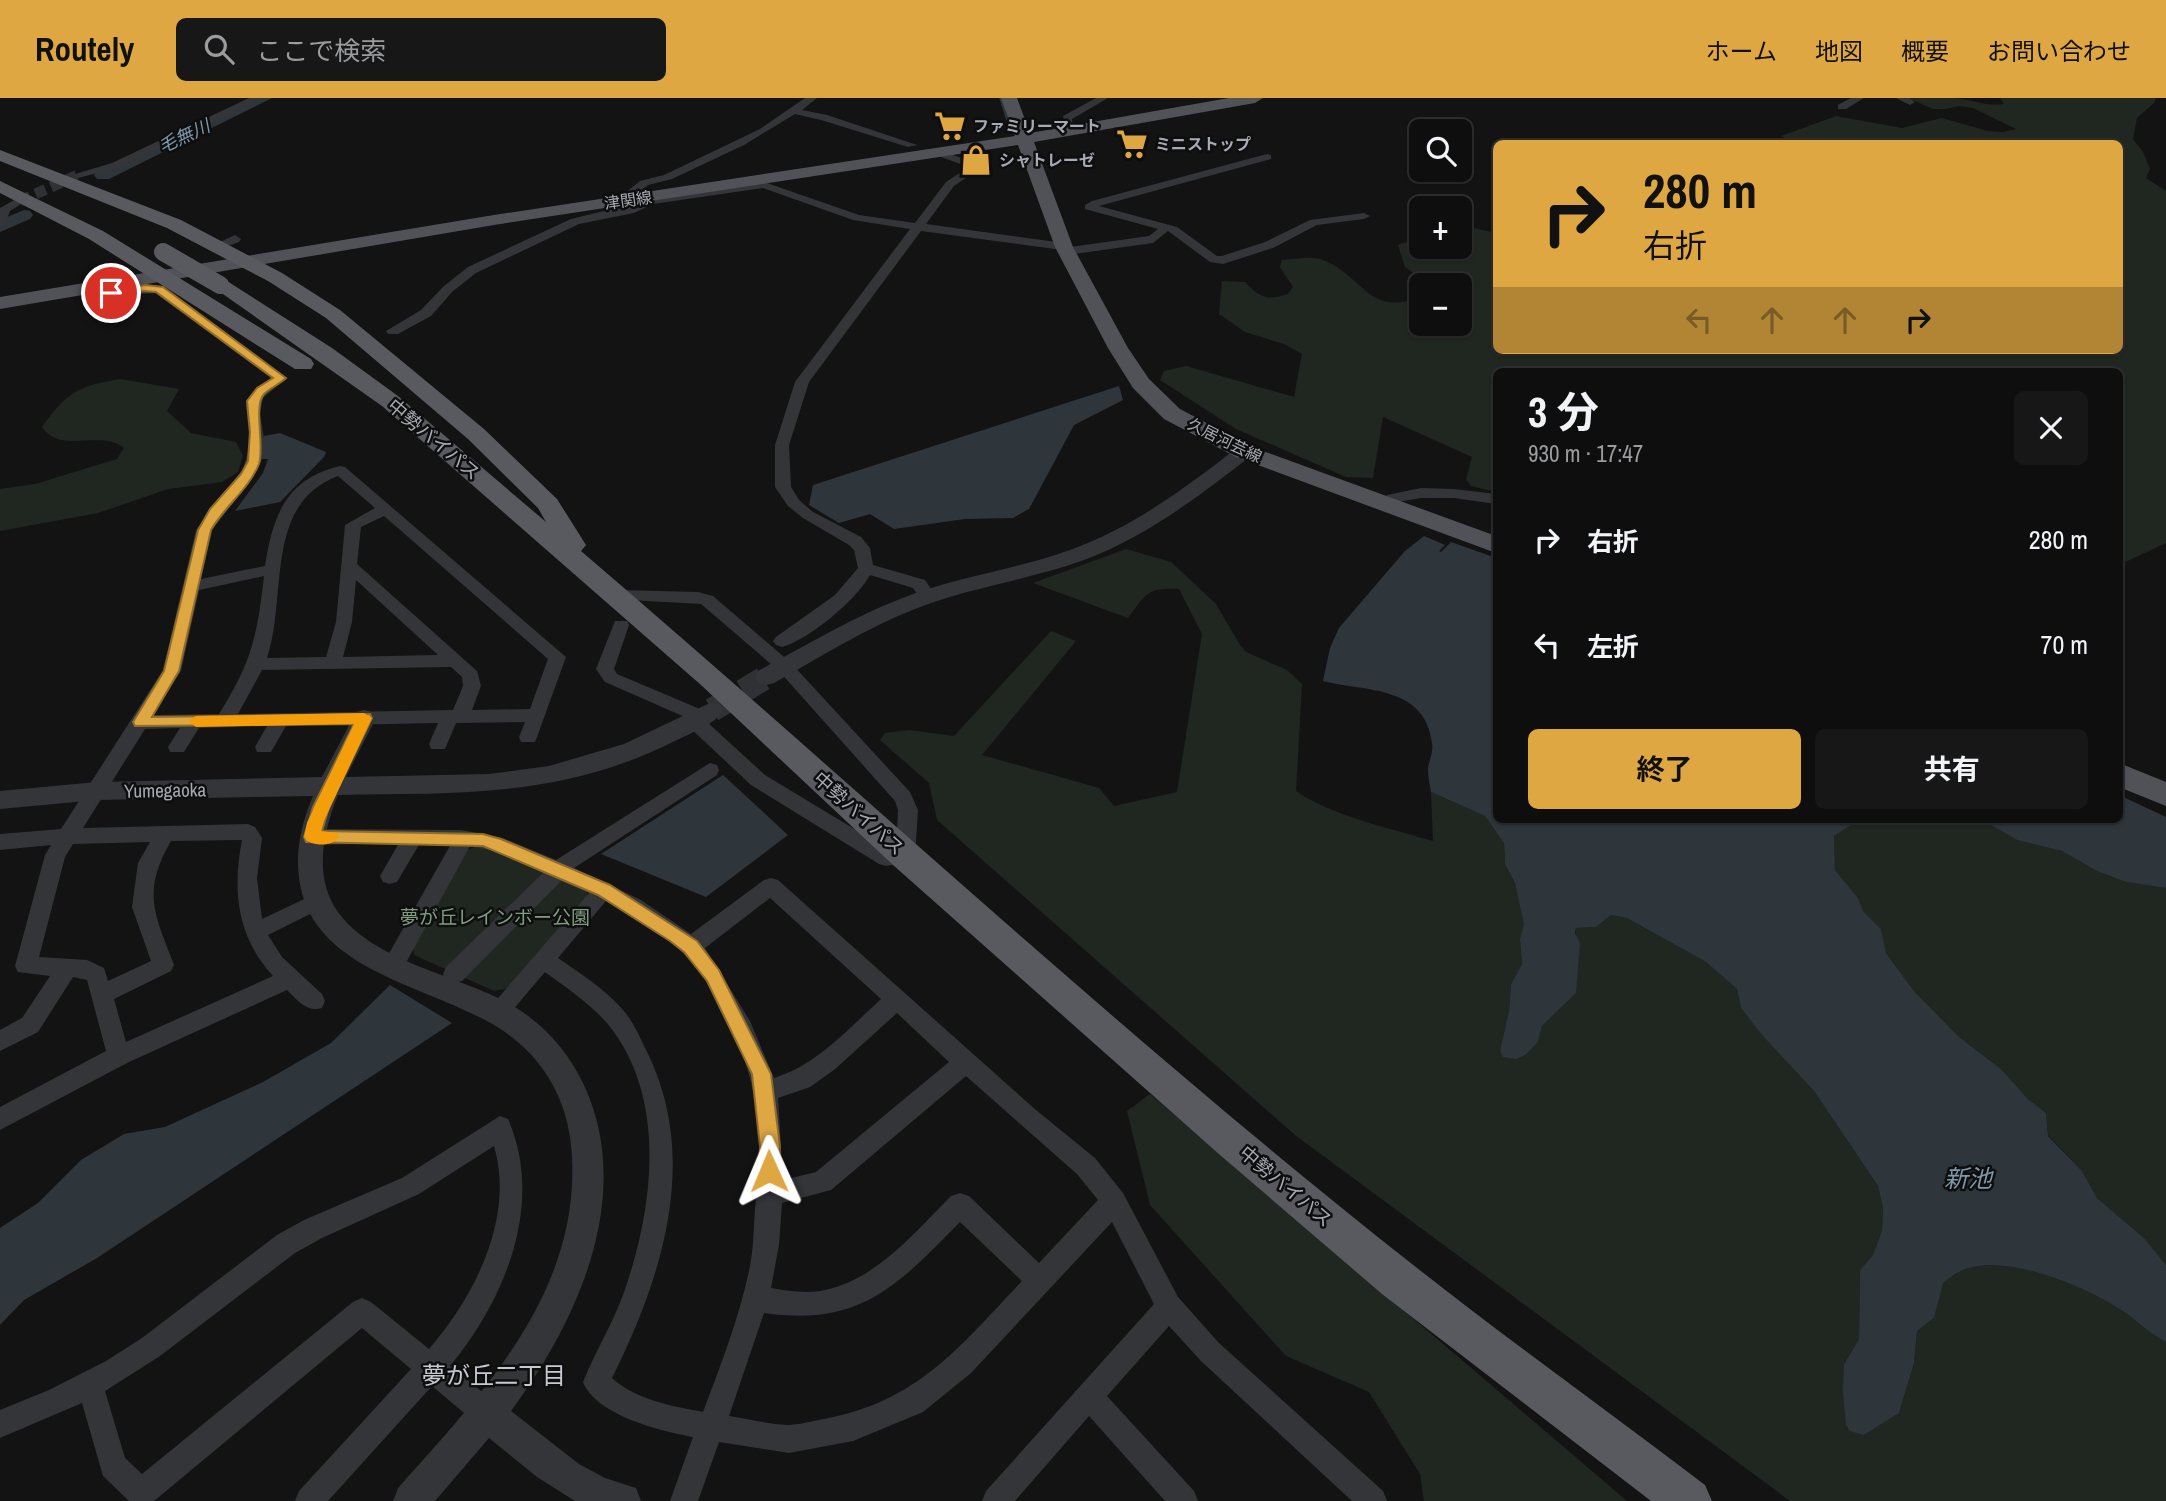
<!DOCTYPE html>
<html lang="ja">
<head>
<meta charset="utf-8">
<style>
	:root { --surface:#0e0e0f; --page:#171718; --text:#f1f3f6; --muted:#9b9c9e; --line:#2e2e2f; --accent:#dea742 }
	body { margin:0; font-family:"Archivo Narrow","Noto Sans JP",sans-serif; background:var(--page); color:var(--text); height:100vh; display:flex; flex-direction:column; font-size:26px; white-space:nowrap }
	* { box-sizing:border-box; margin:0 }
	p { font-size:23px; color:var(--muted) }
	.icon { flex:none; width:38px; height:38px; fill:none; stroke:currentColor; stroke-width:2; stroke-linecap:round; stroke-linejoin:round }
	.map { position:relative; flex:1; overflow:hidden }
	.sheet { position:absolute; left:1493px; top:270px; width:630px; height:455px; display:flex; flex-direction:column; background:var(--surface); border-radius:10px; box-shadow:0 2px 5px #0004,0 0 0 2px var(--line) }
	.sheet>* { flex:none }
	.top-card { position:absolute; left:1493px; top:42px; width:630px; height:214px; border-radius:10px; box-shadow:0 2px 5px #0004,0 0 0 2px var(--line); background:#dea742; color:#111; overflow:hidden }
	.tools { position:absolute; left:1409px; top:21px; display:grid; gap:14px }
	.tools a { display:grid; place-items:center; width:63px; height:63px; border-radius:10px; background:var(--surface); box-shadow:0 2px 5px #0004,0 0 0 2px var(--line); font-size:35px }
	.pin { position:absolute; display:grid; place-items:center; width:60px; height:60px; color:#fff; margin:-30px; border:4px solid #fff; border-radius:50%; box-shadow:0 2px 7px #0007 }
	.me { position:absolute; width:77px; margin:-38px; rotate:359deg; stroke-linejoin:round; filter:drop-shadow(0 0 5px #0008) }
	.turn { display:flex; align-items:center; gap:24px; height:147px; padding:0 35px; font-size:32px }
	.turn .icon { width:91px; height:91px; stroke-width:2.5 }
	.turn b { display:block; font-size:49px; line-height:60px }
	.lanes { display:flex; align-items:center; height:66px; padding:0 35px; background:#0003; justify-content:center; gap:35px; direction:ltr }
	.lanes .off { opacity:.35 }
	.round { display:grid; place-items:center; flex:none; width:74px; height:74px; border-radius:10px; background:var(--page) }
	.head { display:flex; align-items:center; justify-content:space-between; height:119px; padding:0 35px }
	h1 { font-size:42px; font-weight:700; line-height:52px }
	.cta { display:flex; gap:14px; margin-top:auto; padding:14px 35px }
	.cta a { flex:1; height:80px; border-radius:10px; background:var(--accent); color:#111; font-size:28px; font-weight:700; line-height:80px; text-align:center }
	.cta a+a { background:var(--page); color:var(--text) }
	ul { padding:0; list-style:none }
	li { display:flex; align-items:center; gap:21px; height:105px; padding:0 35px }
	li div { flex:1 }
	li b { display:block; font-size:26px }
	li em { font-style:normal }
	header { display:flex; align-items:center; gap:42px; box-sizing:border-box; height:98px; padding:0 35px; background:var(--accent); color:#111 }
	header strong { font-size:33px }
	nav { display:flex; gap:38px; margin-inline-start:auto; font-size:24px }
	.search { width:490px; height:63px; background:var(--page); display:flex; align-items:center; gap:18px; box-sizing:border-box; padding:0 24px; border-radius:10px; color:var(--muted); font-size:26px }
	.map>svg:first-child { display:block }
	.green { fill:#202720 }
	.water { fill:#2e363c }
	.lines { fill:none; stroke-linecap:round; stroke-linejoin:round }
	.stream { stroke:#2e363c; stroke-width:3.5 }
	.river { fill:#2e363c; fill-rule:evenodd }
	.minor-tunnel { stroke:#303134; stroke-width:11; stroke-dasharray:11 6; stroke-linecap:butt }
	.tertiary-tunnel { stroke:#303134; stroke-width:24; stroke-dasharray:24 12; stroke-linecap:butt }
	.minor { fill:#343539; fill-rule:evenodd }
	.tertiary { fill:#343539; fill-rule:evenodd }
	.primary { fill:#515258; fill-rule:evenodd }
	.trunk { fill:#595a60; fill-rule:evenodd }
	.trunk-bridge { stroke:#595a60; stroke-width:18 }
	.route { fill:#dea742; stroke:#906d2b; stroke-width:2 }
	.slow { fill:#f59e0b }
	.labels { text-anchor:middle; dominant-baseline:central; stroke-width:5; stroke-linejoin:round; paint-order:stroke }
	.far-poi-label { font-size:16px; font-weight:bold; fill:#a6aab3; stroke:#0e0e0f; text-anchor:start }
	.far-street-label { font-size:16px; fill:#a6aab3; stroke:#0e0e0f }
	.far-water-label { font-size:18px; font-style:italic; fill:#8098ab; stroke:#0e0e0f }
	.street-label { font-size:19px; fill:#a6aab3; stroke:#0e0e0f }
	.park-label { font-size:19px; fill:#7f9d80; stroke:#0e0e0f }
	.near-water-label { font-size:24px; font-style:italic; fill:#8098ab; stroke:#0e0e0f }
	.near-neighbourhood-label { font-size:24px; fill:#c7c9d0; stroke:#0e0e0f }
</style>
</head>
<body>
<header>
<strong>Routely</strong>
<div class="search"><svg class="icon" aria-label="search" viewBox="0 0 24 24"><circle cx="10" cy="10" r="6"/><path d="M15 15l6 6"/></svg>ここで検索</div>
<nav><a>ホーム</a><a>地図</a><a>概要</a><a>お問い合わせ</a></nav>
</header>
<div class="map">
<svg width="2166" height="1403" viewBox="0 0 2166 1403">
	<rect width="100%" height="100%" fill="#131314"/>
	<!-- green -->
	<path class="green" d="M1908 0C1923 0 1939 0 1954 0 1971 1 1986 9 2004 6L2000 0H2156L2154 5 2137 20 2133 41 2143 54 2150 71 2146 80 2166 93V445L2119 467V273H1496V394L1471 388 1466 382 1472 359 1383 319 1373 380 1346 379 1236 331 1160 282 1164 273 1186 268 1294 299 1302 256 1284 246 1245 234 1219 216 1222 183 1245 184C1260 200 1267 203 1288 196L1293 189 1280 169 1282 162C1294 161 1309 158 1320 161 1364 176 1366 220 1421 199V226H1460V187H1430L1405 169 1398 147 1421 138V149H1460V127L1496 135V252H2119V46H1797L1781 38 1836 18 1902 30 1942 20 1988 33 2003 34 2016 31 1973 10 1959 8 1946 11H1933Z
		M120 281 179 291 167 313 191 335 236 344 243 358 238 374 222 384 168 391 98 415 0 433V391L35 386 117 361 124 350C101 331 61 357 42 329 67 294 78 288 120 281Z
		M1126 451 1171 464 1216 506 1240 547 1246 554 1287 572 1302 586 1296 693C1330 717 1392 731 1433 743L1431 694 1485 718 1504 745 1505 766 1515 785 1525 826 1520 841 1522 866 1511 886 1509 913 1500 952 1538 944 1542 928 1576 895V830L1596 829 1611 817 1627 820 1706 864 1737 891 1741 910 1760 935 1814 993 1878 1088 1883 1110 1882 1133 1873 1157 1860 1172 1859 1241 1844 1266 1864 1337 1899 1315 1914 1265 1917 1233 1934 1220 1942 1185C1948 1181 1954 1176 1961 1173 2004 1154 2081 1187 2118 1210 2135 1220 2148 1234 2166 1244V1403H1790L1295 1037 937 722 929 685 880 642 885 635 909 632 954 638 1051 533 1076 543 982 657 1099 690 1114 708 1177 694 1202 536 1179 491C1147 489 1146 496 1128 520L1033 485Z
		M1861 721H1944L1954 726H1989L2017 742 2062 753 2097 773 2126 784 2166 790V1167L2144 1140 2097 1100 2082 1073 2048 1037 2046 1015 2028 1001 2001 971 1959 939 1914 893 1886 855 1881 831 1863 813 1858 800 1835 772 1834 738Z
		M478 747 499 753 587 791V802L509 890 494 893 414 857 413 848 466 753Z
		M1150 996 1627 1403H1424L1420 1376 1369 1294 1286 1258 1150 1107 1127 1013Z"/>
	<!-- water -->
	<path class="water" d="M1119 288 1123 302 1074 327 1029 411 1013 420 965 421 894 431 870 416 839 425 809 407 813 387Z
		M280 335 326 354 324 359 280 404 235 413 263 375 268 361H262L264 338Z
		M1424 438 1445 447 1439 453 1441 454 1451 444 1496 460V721H1861L1834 738 1835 772 1858 800 1863 813 1881 831 1886 855 1914 893 1959 939 2001 971 2028 1001 2046 1015 2048 1038 2082 1073 2097 1100 2144 1140 2166 1167V1244C2148 1235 2135 1220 2118 1210 2081 1187 2004 1154 1961 1173 1954 1176 1948 1181 1943 1185L1934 1220 1917 1233 1914 1265 1899 1315 1864 1337 1850 1333 1846 1327 1843 1293 1844 1266 1859 1241 1860 1172 1873 1157 1882 1133 1883 1110 1878 1088 1814 993 1760 935 1741 910 1737 891 1706 864 1627 820 1611 817 1596 829 1576 830 1575 835 1580 845 1576 895 1542 928 1538 944 1525 957 1516 961 1503 959 1500 952 1509 913 1511 886 1522 866 1520 841 1524 826 1515 785 1505 766 1504 745 1485 718 1431 694C1430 687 1428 680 1428 672 1428 664 1434 654 1432 645 1425 587 1366 594 1323 583L1330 550 1339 530 1405 453Z
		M723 677 788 737 706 799 601 756Z
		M2119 697 2166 719V790L2126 784 2097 773 2062 753 2017 742 1989 726H1954L1944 721H2119Z
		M390 887 452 925 97 1160 24 1202 0 1227V1130L38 1105 81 1062 124 1036 165 1029 263 984 331 945Z"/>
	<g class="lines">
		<!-- stream -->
		<path class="stream" d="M1001 0 1008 22"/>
		<!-- river -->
		<path class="river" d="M252 0H272L109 81H97L94 77 97 73Z
			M24 112 30 113 33 117 30 121 0 134V122Z"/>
		<!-- minor-tunnel -->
		<path class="minor-tunnel" d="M20 103 78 77"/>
		<!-- tertiary-tunnel -->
		<path class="tertiary-tunnel" d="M712 612 766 579"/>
		<!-- minor -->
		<path class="minor" d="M249 0H262L120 69 78 80 72 77 112 65Z
			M805 0H817L802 12 827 17 917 47 908 49 821 22 795 16 744 47 672 81 648 87 624 110 650 100 764 84 859 117 915 125 946 84 969 69 938 58V54L942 53 983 68 954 88 926 126 1064 145 1070 149 1149 138 1158 131 1085 111V107L1092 103 1267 56 1271 57V61L1099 108 1177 129 1217 158H1222L1265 144 1310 122 1364 115 1370 118 1364 121 1317 127 1273 150 1223 166 1210 164 1168 133 1153 145 1067 157 1062 152 921 133 809 284 789 347 791 389 799 402 813 414 861 439 870 450 873 467 925 482 936 498 934 502H922L913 490 870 477C856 502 810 541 782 549L776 547 773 543 776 539 835 497 858 470 854 452 849 447 803 420 788 408 775 389V347L795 284 910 131 853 122 763 90 653 106 634 115 579 126 476 175 452 194 431 218 398 236H388L386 233 421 212 444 188 468 169 571 121 612 111 619 100 640 83 664 77 760 31Z
			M1096 0H1108L1072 21 1073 31H1065L1063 18Z
			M1851 0H1864L1846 11H1838V7Z
			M1896 0H1909L1915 4 1910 7Z
			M16 101 26 103 10 113 6 125 0 128V110Z
			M235 137 241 141 239 144 217 152 211 148Z
			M113 182 119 186 118 190 145 186 163 189 287 280 263 300 260 316 265 347 262 361 250 383 212 432 201 481 265 468C273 417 286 381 340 368L345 369 566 559 537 639 535 644H521L519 639 525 624 456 625 445 651H431L429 646 438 625 286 628 271 654H257L255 649 267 628 199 630 184 654H170L168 649 180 630 145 631 83 730 248 726 255 729 262 740 257 780 262 821 317 795 324 797 327 803 324 809 268 837 282 859 322 896 325 903 322 910C307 915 297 902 287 892L127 965 0 1032V1009L106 953 87 882 73 879 38 934 0 953V932L22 920 50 878 18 874 15 868 45 757 51 747 0 752V736L61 731 163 572 196 432 243 371 250 347 246 307 252 295 271 280 155 195 107 198V186ZM338 378 375 410 345 427 336 524 326 559 267 560C288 498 263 406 338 378ZM384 418 548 561 530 611 472 612 481 588 477 573 357 466 361 429ZM264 478C257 539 252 563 219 616L153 617 181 573 199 492ZM356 482 438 557 343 559 352 524ZM451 569 462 579 463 588 453 612 238 616 262 572ZM242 742C232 792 237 839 273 878L126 944 114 901 171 873 174 867C155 816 141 795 171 743ZM150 744 138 765 132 809 151 863 108 883 104 870 87 862 39 859 65 759 73 746Z
			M1421 390 1454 391 1496 396V406L1454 400H1421L1398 404 1382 411 1374 406 1387 397Z
			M617 492 698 494 713 498 791 565 910 694 918 712 915 758 912 764 886 768 879 766 751 687 688 628 687 620 605 584 596 571 615 523H627L629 527 614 571 617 576 707 614 710 619 707 624 765 677 889 752 896 751 898 712 895 703 779 573 701 506 611 501 609 497Z
			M710 665 717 667 719 672 717 677 574 770 641 802 691 836 764 782 771 780 778 782 1036 1012 1095 1060 1123 1095 1178 1199 1219 1245 1383 1393 1387 1403H1352L1201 1263 1169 1228 1107 1298 1194 1393 1198 1403H1165L1089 1318 1015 1403H982L986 1393 1154 1206 1112 1124 971 1275 923 1314 853 1343 789 1355 719 1344 698 1403H670L693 1339C660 1333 596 1317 583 1284 595 1254 612 1227 623 1197 653 1113 669 1000 607 925 589 905 567 890 545 874L505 921 497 924 489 921 486 914 589 795 561 783 462 883 454 885 446 883 443 876 446 869 544 774 499 754 470 748 402 872 394 875 386 872 383 866 451 746 420 745 397 784 390 786 383 784 380 778 399 745 312 747 305 744 302 739 305 734 312 731 461 732 503 740 556 762ZM770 800 881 901C848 931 817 967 774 980L750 923 705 850ZM606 803C634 817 664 834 685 857 740 917 770 1014 757 1094 753 1117 755 1143 750 1168 740 1218 721 1266 703 1314 672 1308 636 1302 612 1280 663 1178 701 1058 645 950 639 937 633 924 624 913 605 891 581 876 558 860ZM897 915 949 964 816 1074 783 1082 778 1000 810 989 834 972ZM966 978 1077 1076 1098 1102 1039 1165 969 1098 960 1095 951 1098C915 1134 877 1181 825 1192 807 1196 788 1193 771 1190L779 1147 782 1105 831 1092ZM960 1124 1022 1183C959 1249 919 1303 824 1321 812 1323 799 1327 787 1327 768 1326 748 1321 729 1318L764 1215C860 1229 897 1188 960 1124Z
			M500 1018 508 1021C545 1105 505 1202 450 1268L496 1305 500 1315 496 1325 486 1329 476 1325 432 1288 328 1403H295L299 1393 411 1271 362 1230 154 1403H129L103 1378 82 1305 0 1340V1312L49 1292 106 1263 142 1240 277 1137 304 1122 402 1080ZM494 1048C515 1119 475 1198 429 1251L371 1204 362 1200 353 1204 142 1376 125 1360 105 1293 160 1258 295 1155 322 1140 419 1096Z"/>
		<!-- tertiary -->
		<path class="tertiary" d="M1244 348 1251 350 1253 354 1251 358C1199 398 1146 439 1084 462 1029 482 970 489 915 511 866 530 820 559 774 585L766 587 758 585 755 579 758 573C805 548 851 520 900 501 955 479 1014 472 1070 452 1132 430 1185 390 1237 350Z
			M712 604 720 606 723 612C716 626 693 634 679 641 563 700 463 695 338 697 323 734 313 779 338 814 374 864 458 877 510 906 543 925 568 953 584 987 635 1097 578 1223 511 1313L579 1366 605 1380 636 1390 641 1403H575L537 1379 489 1340 435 1403H393L398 1390C482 1296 579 1196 572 1059 570 1012 551 970 513 940 452 891 325 882 302 795 293 761 300 729 313 698L97 702 0 711V693L97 684 322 679 356 614 364 612 372 614 376 620 346 679 489 676 549 668 624 646Z"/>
		<!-- primary -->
		<path class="primary" d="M1001 0H1017L1030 35 1229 0H1263L1255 5 1034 44 1073 149 1128 250 1149 281 1180 311 1252 349 1496 438V455L1236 359 1164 321 1133 290 1108 250 1055 149 1018 47 494 127 0 211V199L494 117 1015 38Z
			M2119 665 2166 684V708L2119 689Z"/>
		<!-- trunk -->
		<path class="trunk" d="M0 52 181 122 282 175 340 212 484 331 557 401 586 447 581 453C858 690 1125 940 1412 1166 1508 1242 1608 1313 1705 1387L1712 1403H1651L1382 1196 1220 1057 893 767 701 587 382 308 210 187 213 183H227L332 250 398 298 546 424 538 410 468 341 326 220 268 183 167 130 0 63Z
			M0 83 103 133 311 261 314 266 311 271H295L89 141 0 95Z"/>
		<!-- trunk-bridge -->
		<path class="trunk-bridge" d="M163 154 220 187"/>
	</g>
	<!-- route -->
	<path class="route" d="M145 187 163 189 286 280C280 286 270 290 264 296 253 308 265 348 259 366 249 391 224 409 211 432L179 573 152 619 370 616 372 620 329 709 322 733 483 736 501 741 610 787 697 843 719 872 771 976 780 1049 779 1073 776 1080 769 1083 762 1080 759 1073 760 1049 752 976 707 883 684 854 670 843 598 797 483 748 306 744 304 739 313 709 354 626 135 628 133 624 164 573 198 432 210 411 241 376 248 363 250 334 247 303 257 290 273 280 156 194 145 193 111 198 106 195Z"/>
	<!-- slow -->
	<path class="slow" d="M364 615 372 620 323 725 321 733 337 735 339 739C333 749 310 749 304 739L307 725 354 626 196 629 188 623 196 618Z"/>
	<!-- icons -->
	<defs>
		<symbol id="supermarket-bare" viewBox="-9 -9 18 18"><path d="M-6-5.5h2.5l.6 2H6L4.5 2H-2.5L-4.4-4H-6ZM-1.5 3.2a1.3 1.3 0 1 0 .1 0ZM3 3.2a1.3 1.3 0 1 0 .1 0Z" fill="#dea742" stroke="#0e0e0f" stroke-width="2.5" paint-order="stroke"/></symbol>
		<symbol id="shop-bare" viewBox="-9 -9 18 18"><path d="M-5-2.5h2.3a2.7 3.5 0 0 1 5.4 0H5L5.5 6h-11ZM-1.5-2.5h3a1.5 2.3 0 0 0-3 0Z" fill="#dea742" stroke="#0e0e0f" stroke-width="2.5" paint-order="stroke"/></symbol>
	</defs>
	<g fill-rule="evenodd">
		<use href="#supermarket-bare" x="928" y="6" width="44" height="44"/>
		<use href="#supermarket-bare" x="1110" y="24" width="44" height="44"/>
		<use href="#shop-bare" x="954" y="40" width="44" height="44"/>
	</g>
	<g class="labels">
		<!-- far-poi labels -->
		<g class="far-poi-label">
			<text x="973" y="28">ファミリーマート</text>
			<text x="1155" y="46">ミニストップ</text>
			<text x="999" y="62">シャトレーゼ</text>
		</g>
		<!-- far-street labels -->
		<g class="far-street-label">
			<text transform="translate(628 102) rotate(-8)">津関線</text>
			<text transform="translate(1225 342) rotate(26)">久居河芸線</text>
		</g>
		<!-- far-water labels -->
		<g class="far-water-label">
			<text transform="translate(184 38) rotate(-25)">毛無川</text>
		</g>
		<!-- street labels -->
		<g class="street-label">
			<text transform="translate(434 341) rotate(40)">中勢バイパス</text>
			<text transform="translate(165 692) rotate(-1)">Yumegaoka</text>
			<text transform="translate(859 715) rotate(42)">中勢バイパス</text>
			<text transform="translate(1286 1088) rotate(40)">中勢バイパス</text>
		</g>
		<!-- park labels -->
		<g class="park-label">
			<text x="495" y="819">夢が丘レインボー公園</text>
		</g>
		<!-- near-water labels -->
		<g class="near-water-label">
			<text x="1968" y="1080">新池</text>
		</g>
		<!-- near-neighbourhood labels -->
		<g class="near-neighbourhood-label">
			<text x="494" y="1277">夢が丘二丁目</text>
		</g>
	</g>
</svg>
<div class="tools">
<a><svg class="icon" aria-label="search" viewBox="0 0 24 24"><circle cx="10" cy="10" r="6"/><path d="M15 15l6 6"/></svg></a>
<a>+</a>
<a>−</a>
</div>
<div class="pin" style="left:111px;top:195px;background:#d93025"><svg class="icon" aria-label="arrive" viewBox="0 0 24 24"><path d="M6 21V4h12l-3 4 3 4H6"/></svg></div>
<svg class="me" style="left:769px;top:1073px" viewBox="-20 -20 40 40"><path d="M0-17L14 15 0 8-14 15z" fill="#dea742" stroke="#fff" stroke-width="4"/></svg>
<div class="top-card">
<div class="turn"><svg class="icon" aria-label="right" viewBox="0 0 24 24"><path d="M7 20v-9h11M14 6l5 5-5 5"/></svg><div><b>280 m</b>右折</div></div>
<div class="lanes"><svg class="icon off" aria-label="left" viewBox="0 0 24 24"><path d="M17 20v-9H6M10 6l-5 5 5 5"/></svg><svg class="icon off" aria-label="ahead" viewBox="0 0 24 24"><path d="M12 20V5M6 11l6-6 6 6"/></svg><svg class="icon off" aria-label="ahead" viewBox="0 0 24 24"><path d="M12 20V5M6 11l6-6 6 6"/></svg><svg class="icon" aria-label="right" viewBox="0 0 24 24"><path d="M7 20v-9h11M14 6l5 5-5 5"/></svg></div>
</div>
<section class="sheet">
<div class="head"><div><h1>3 分</h1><p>930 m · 17:47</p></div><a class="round"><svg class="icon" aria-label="close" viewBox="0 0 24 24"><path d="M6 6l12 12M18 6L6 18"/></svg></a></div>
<ul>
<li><svg class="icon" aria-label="right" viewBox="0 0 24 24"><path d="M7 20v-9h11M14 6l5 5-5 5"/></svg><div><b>右折</b></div><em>280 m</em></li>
<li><svg class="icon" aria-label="left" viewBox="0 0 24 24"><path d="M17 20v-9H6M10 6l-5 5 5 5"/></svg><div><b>左折</b></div><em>70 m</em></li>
</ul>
<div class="cta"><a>終了</a><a>共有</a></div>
</section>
</div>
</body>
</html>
